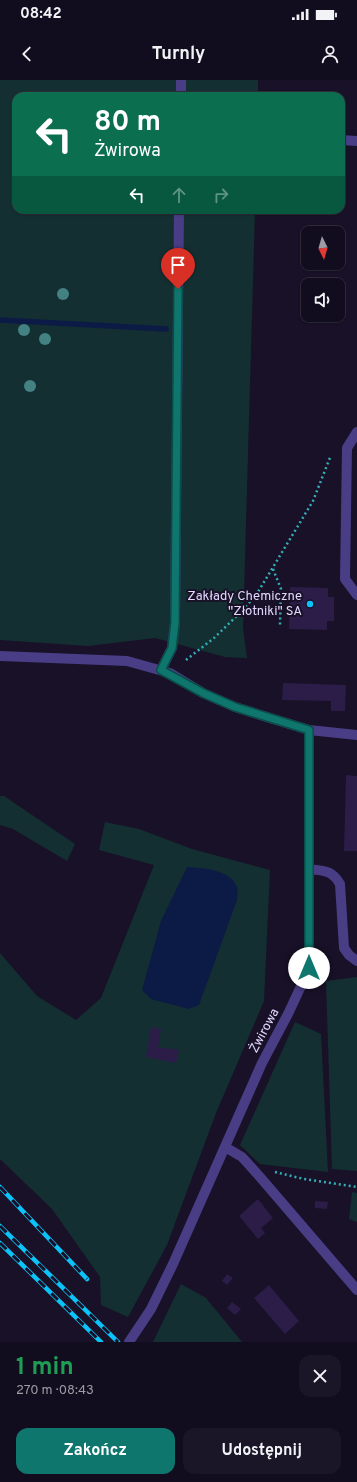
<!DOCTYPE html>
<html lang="pl">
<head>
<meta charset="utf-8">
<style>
	:root { --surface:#120d1e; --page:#1b1627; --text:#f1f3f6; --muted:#9c9ca4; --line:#312d3c; --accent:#0f766e }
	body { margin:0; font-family:Overpass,sans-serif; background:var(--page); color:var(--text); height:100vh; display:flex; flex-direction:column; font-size:15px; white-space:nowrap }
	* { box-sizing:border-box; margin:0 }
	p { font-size:13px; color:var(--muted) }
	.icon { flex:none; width:22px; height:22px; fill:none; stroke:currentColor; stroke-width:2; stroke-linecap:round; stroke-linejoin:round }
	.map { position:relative; height:1262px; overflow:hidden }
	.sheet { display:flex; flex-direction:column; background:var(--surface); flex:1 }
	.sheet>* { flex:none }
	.top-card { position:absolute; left:12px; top:12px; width:333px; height:122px; border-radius:12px; box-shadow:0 1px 3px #0004,0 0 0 1px var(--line); background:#0b6e4f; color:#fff; overflow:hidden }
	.needle { width:26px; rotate:175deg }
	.fabs { position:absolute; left:301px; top:146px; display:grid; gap:8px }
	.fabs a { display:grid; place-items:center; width:44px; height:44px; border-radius:8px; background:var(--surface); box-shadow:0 1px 3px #0004,0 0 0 1px var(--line); font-size:20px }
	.pin { position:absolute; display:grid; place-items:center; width:34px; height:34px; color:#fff; margin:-41px -17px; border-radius:50% 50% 50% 0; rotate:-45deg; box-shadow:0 0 4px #0007 }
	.pin .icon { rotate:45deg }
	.me { position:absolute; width:44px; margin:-22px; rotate:0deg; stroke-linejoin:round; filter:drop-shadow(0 0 3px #0008) }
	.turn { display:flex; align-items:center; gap:14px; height:84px; padding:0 16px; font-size:18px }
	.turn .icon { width:52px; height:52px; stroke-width:2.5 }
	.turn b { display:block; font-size:28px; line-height:34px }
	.lanes { display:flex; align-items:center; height:38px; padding:0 16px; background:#0003; justify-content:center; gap:20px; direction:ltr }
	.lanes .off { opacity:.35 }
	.round { display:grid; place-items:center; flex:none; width:42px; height:42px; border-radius:12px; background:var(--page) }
	.overview { display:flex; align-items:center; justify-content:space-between; height:68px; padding:0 16px }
	h1 { font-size:24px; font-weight:700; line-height:30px; color:#1e9e55 }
	.button { display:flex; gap:8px; margin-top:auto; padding:8px 16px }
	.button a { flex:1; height:46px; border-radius:12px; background:var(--accent); color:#fff; font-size:16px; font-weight:700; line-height:46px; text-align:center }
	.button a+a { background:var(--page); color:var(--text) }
	.status { display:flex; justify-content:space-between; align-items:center; height:28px; padding:0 20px; background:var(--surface); direction:ltr }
	.status svg { height:11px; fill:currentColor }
	header { display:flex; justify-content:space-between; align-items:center; height:52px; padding:0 16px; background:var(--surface); font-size:18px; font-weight:700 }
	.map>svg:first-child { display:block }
	.green { fill:#142f32 }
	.water { fill:#0c1a46 }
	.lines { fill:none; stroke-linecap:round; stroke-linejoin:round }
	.stream { stroke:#0c1a46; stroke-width:5.5 }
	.building { fill:#2b1d48 }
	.path { stroke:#34afb7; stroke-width:2.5; stroke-dasharray:2 3; stroke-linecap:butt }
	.minor { stroke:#493d85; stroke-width:10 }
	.rail-casing { stroke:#0bc3f8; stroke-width:4.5 }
	.rail { stroke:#181128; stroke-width:3; stroke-dasharray:9; stroke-linecap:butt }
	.tree { fill:#438183 }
	.route-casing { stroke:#0a4d48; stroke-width:10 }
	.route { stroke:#0f766e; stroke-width:7 }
	.poi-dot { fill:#0bc3f8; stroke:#181128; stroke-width:1.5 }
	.labels { text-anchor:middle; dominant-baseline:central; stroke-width:4; stroke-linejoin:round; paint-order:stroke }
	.poi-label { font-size:13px; fill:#e2d9fe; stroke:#181128; text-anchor:end }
	.street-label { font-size:13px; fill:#e2d9fe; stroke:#181128 }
</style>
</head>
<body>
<div class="status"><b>08:42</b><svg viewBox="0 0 49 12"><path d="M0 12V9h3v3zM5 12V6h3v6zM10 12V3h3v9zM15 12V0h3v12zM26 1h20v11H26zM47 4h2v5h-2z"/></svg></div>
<header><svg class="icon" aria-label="back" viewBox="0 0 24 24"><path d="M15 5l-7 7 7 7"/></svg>Turnly<svg class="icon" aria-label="person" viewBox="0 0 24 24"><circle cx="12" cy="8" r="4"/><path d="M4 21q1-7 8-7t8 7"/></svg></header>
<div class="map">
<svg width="357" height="1262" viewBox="0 0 357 1262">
	<rect width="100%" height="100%" fill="#181128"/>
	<!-- green -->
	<path class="green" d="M0 0H258V16H16V130H255L243 548 247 578 225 577 155 558 88 566 0 560Z
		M0 716H4L75 764 67 781 13 749 0 745Z
		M105 742 139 749 192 769 270 790 264 921 216 1033 167 1165 128 1237 101 1225 100 1197 52 1129 0 1079V873L37 916 76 940 101 918 154 785 99 770Z
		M357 897V1091L332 1089 326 901Z
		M295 942 321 954 328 1092 260 1084 240 1065Z
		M352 1112 357 1113V1142L349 1139Z
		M181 1204 206 1218 242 1262H153Z"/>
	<!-- water -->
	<path class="water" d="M187 787C202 788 230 789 237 807 238 811 237 816 237 820L199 925 189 929 151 919 142 910 161 841Z"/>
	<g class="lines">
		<!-- stream -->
		<path class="stream" d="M0 240 166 249"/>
	</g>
	<!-- building -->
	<path class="building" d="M290 507 328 508V517H334V541H327V550L289 549Z
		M283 603 346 605 345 631H331V621L282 620Z
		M346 695 357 696V771H344Z
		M151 947 161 949 158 967 179 970 176 983 146 977Z
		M258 1119 273 1138 261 1148 265 1153 258 1159 239 1136Z
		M315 1121 328 1122 327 1129 315 1128Z
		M227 1194 233 1198 227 1205 222 1201Z
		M269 1205 299 1241 285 1254 254 1218Z
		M232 1222 241 1229 235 1235 227 1228Z"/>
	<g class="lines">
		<!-- path -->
		<path class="path" d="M273 489 281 509 280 545
			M186 580 214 558 244 529 258 512 313 421 331 375
			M275 1092 304 1099 357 1107"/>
		<!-- minor -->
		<path class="minor" d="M181 16V0
			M341 60 357 61
			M357 352 347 368 345 499 357 515
			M0 576 127 581 170 593 203 613 235 627 309 650V889L288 934 262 983 173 1184 151 1229 129 1262
			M161 590 172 568 175 543 179 130
			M309 650 357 655
			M309 789C325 791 332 790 340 804L344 868 349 875 357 881
			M225 1067 242 1077 260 1097 357 1210"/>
		<defs>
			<path id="rail" d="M0 1107 87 1199
				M0 1146 118 1262
				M0 1163 101 1262"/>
		</defs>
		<!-- rail casing -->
		<use href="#rail" class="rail-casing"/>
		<!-- rail -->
		<use href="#rail" class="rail"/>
	</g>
	<!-- trees -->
	<g class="tree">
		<circle cx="63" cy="214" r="6"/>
		<circle cx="24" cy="250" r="6"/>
		<circle cx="45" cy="259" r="6"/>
		<circle cx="30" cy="306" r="6"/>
	</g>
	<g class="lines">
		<defs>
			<path id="route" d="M178 209 175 543 172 568 161 590 203 613 235 627 309 650V888"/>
		</defs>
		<!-- route casing -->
		<use href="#route" class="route-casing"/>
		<!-- route -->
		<use href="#route" class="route"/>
	</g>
	<!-- markers -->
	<circle class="poi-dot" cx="310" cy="524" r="4"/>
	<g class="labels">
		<!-- poi labels -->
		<g class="poi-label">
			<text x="302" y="517">Zakłady Chemiczne<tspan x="302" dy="15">"Złotniki" SA</tspan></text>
		</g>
		<!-- street labels -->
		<g class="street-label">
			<text transform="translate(265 951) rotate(-62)">Żwirowa</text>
		</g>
	</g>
</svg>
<div class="fabs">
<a><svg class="needle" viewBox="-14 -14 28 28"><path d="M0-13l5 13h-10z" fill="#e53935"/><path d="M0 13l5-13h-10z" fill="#9c9ca4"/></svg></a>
<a><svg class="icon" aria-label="sound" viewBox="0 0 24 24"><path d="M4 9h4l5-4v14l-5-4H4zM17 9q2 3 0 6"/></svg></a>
</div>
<div class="pin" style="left:178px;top:209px;background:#d93025"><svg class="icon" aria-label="arrive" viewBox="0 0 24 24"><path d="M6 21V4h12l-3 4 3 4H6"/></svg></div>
<svg class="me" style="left:309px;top:888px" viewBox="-20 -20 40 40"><circle r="19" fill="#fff"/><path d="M0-13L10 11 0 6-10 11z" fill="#0f766e"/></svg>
<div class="top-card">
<div class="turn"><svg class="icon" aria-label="left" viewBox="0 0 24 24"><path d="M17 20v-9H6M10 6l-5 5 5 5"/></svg><div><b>80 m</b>Żwirowa</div></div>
<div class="lanes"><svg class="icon" aria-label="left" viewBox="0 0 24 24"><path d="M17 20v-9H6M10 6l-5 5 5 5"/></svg><svg class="icon off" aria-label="ahead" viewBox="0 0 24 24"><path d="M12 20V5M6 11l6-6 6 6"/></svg><svg class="icon off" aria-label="right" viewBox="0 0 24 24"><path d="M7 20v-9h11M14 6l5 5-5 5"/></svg></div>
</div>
</div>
<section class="sheet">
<div class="overview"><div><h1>1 min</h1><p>270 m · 08:43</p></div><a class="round"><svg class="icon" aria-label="close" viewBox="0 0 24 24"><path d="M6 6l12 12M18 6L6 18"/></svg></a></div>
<div class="button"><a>Zakończ</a><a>Udostępnij</a></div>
</section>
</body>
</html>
